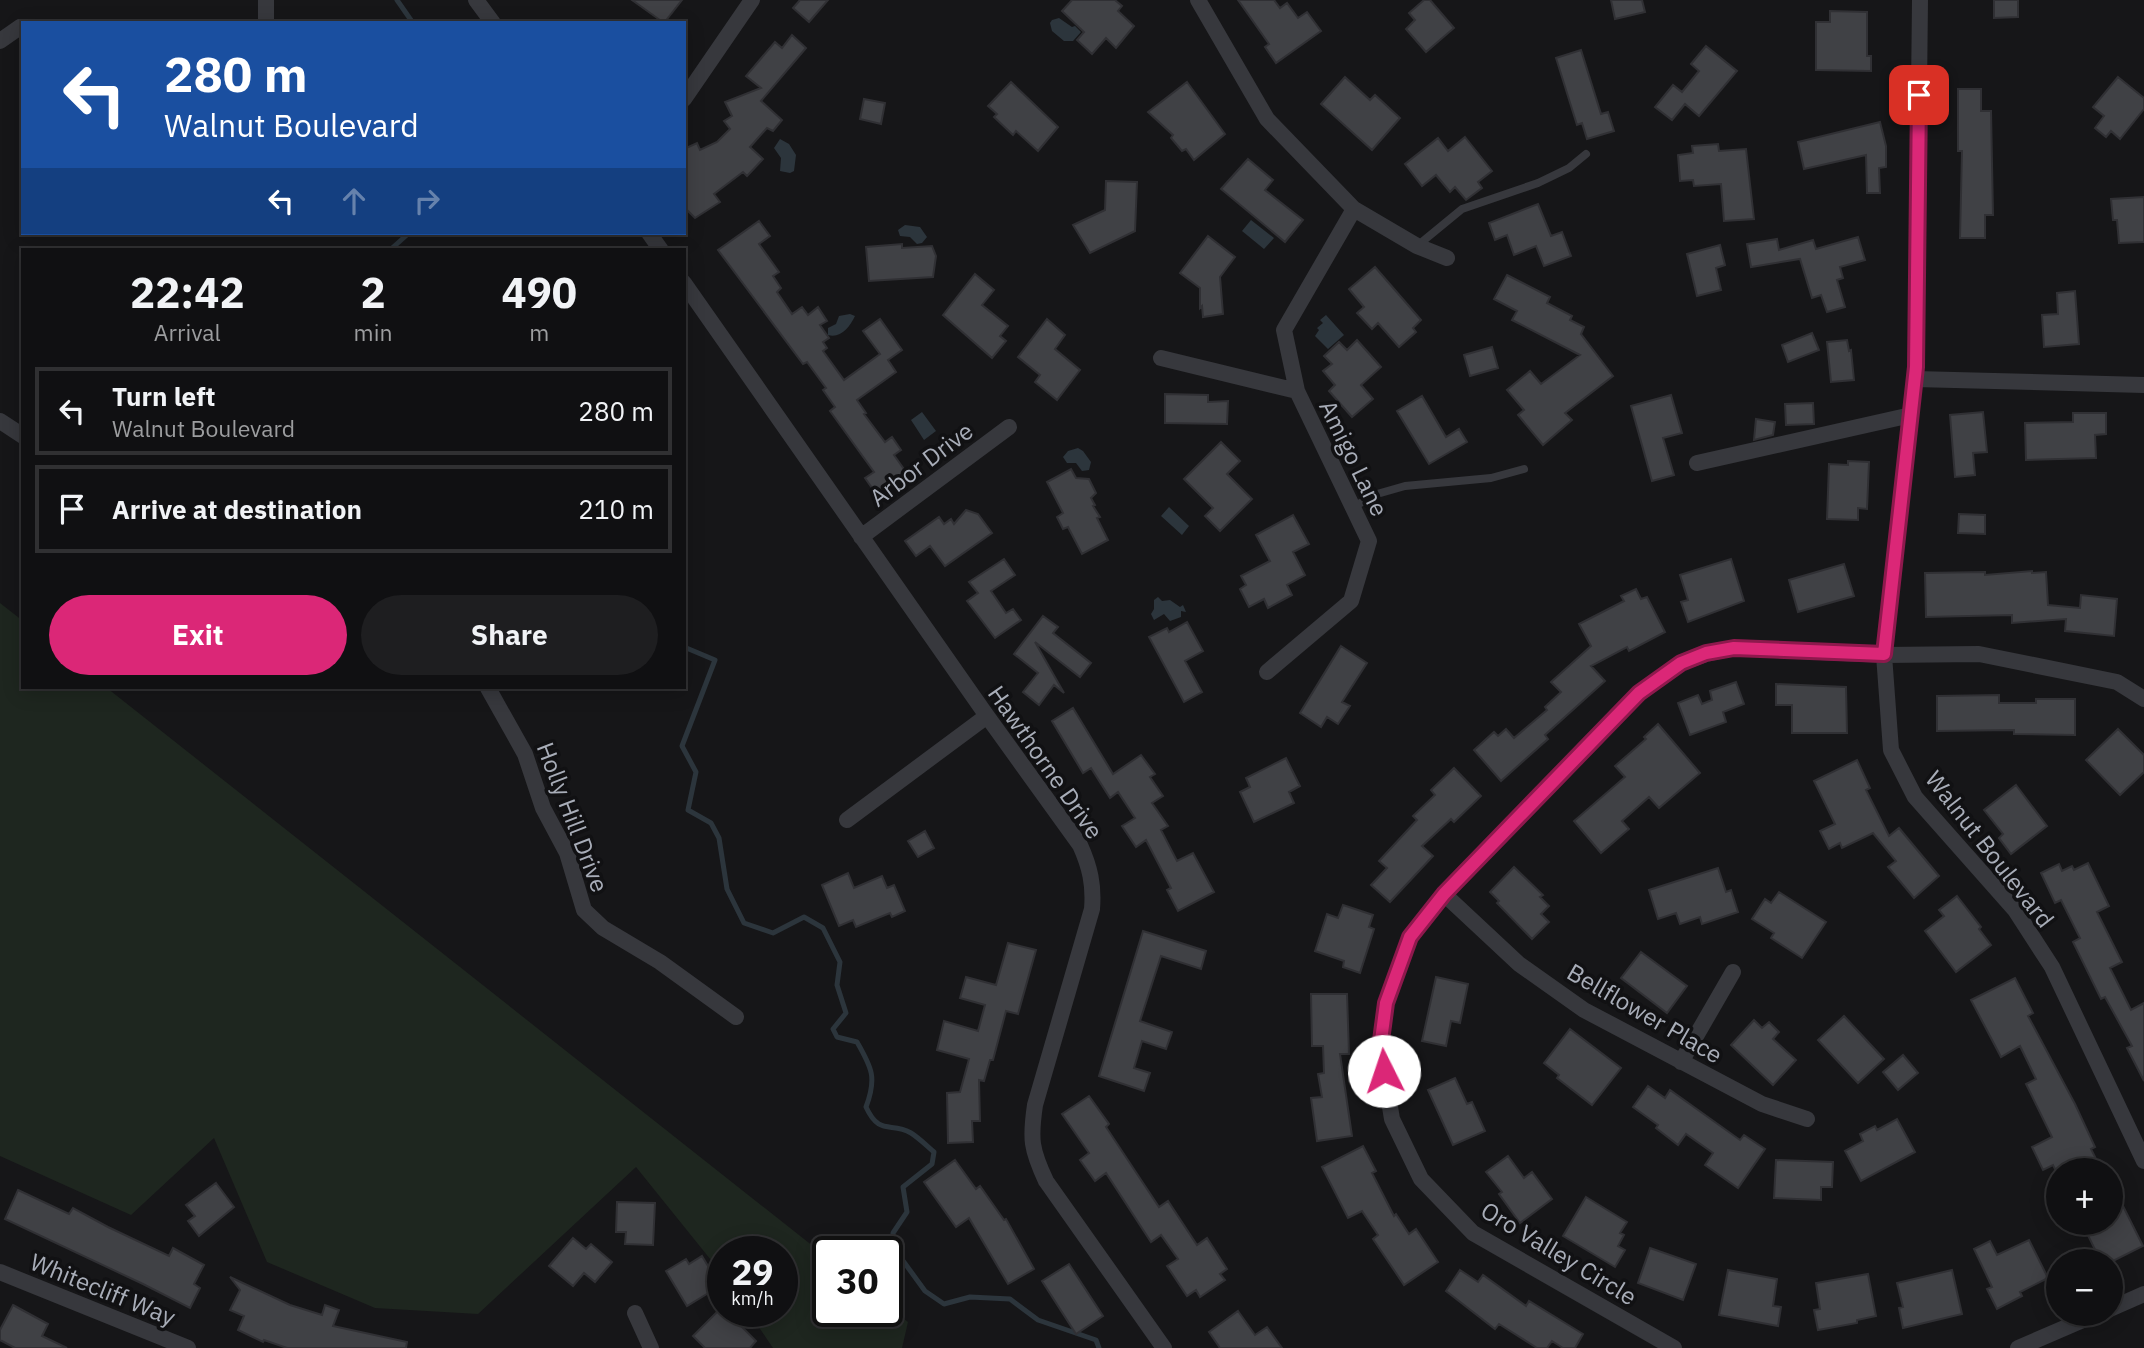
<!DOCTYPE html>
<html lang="en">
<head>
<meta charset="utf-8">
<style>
	:root { --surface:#101012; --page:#1e1e20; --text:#f1f3f6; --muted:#9c9d9f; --line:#303032; --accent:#db2777 }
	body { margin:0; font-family:"IBM Plex Sans",sans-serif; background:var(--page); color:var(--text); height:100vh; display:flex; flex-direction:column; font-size:26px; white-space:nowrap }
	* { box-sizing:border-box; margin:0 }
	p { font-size:23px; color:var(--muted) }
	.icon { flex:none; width:38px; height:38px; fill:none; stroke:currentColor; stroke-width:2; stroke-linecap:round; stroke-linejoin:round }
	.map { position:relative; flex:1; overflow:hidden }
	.side { position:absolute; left:21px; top:248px; width:665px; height:441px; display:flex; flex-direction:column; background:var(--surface); border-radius:0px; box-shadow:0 4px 18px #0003,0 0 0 2px var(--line) }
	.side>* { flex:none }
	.guide { position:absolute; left:21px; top:21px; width:665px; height:214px; border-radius:0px; box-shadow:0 4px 18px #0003,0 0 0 2px var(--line); background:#1a4fa0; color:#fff; overflow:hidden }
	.controls { position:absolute; left:2046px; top:1158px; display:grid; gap:14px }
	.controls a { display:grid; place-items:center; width:77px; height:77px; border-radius:50%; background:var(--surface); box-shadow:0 4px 18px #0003,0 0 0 2px var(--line); font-size:35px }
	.speed { position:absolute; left:707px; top:1236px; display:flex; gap:14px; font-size:35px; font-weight:700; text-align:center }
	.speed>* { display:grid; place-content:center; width:91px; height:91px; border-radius:50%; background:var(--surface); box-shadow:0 4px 18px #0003,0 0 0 2px var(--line); line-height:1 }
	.speed small { font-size:18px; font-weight:400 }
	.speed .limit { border:4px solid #111; border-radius:10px; background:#fff; color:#111 }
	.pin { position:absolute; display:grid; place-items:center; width:60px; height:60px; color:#fff; margin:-30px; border-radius:14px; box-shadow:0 4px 10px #0006 }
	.me { position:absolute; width:77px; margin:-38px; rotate:356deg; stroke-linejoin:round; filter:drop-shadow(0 0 5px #0008) }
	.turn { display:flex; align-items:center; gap:24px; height:147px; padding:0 28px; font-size:32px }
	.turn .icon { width:91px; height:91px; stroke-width:2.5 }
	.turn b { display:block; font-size:49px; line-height:60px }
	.lanes { display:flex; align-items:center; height:66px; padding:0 28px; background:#0003; justify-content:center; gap:35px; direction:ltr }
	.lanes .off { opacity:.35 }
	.eta { display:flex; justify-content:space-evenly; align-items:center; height:119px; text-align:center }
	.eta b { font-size:42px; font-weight:700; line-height:49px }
	.action { display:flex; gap:14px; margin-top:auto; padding:14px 28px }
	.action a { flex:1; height:80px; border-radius:42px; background:var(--accent); color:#fff; font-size:28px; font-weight:700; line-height:80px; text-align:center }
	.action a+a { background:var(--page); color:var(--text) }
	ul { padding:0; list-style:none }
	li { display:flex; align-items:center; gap:21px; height:88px; margin:0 14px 10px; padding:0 14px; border:4px solid var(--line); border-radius:0px }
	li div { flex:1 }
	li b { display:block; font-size:26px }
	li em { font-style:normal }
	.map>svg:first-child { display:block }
	.green { fill:#1e261f }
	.water { fill:#2c353c }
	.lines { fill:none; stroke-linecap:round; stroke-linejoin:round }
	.stream { stroke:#2c353c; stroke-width:5 }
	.building { fill:#404145; stroke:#303034; stroke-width:2 }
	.lane { stroke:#37383d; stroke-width:8 }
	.street { stroke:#37383d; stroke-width:16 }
	.route-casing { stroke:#8e194d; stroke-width:18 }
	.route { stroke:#db2777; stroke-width:12 }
	.labels { text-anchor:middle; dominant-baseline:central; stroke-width:7; stroke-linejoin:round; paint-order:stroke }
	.street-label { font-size:24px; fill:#a8adb8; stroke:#111113 }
</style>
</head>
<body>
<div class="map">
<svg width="2144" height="1348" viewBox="0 0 2144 1348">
	<rect width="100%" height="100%" fill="#161618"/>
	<!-- green -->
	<path class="green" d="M0 603 23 621V688H107L828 1258V1311H887V1306L908 1322 902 1348H773L748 1311H782V1251H723V1275L636 1167 478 1314 375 1308 267 1262 214 1138 131 1215 0 1156Z"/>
	<!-- water -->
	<path class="water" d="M1059 18 1072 27 1075 26 1081 32 1073 41H1064L1052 31 1050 23 1052 20Z
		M780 139 789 144 796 155 794 171 790 173 780 171 781 158 774 148Z
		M1251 220 1274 238 1264 249 1242 231Z
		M905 225 920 227 927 237 922 243 917 244 910 237 900 236 898 230Z
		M850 314 855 316C850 327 840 339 828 335V328L836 324 839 316Z
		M1326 315 1344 335 1328 349 1315 336 1319 330 1317 328 1323 323 1320 320Z
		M922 412 936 431 924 440 911 420Z
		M1078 448 1083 451 1091 462 1089 470 1082 471 1076 463H1067L1063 457 1068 451Z
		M1169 507 1189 526 1182 535 1161 516Z
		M1158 597 1162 601 1170 600 1180 607 1183 605 1186 612 1181 611V617L1170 621 1164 614 1154 620 1151 614 1154 609V600Z"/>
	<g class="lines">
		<!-- stream -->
		<path class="stream" d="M397 0 413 23
			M390 250 409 233
			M684 647 715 660 682 746 696 772 688 810 711 823 719 838 727 889 744 923 773 933 804 917 823 928 840 962 837 985 846 1013 833 1029 837 1037 857 1042C872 1068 877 1078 866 1107 880 1137 891 1121 911 1133 919 1138 927 1146 934 1152L932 1164 903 1187 907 1212 893 1233V1247L925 1291 944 1304 970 1297 1010 1299 1038 1320 1096 1340 1099 1348"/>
	</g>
	<!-- building -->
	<path class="building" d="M632 0H682L664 23Z
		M800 0H828L809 22 793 8Z
		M1072 0H1115L1122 6 1118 11 1134 26 1116 48 1106 38 1092 54 1077 40 1084 32 1062 11Z
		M1238 0H1274L1280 8 1287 3 1298 18 1307 12 1321 31 1276 63 1265 47 1269 44Z
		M1424 0H1430L1454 28 1426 52 1406 29 1415 20 1409 13Z
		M1611 0H1642L1645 12 1615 19Z
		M1994 0H2018V17L1994 18Z
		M1830 11 1867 12V56H1871V71L1816 70V22H1830Z
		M792 35 806 48 761 101 782 120 773 131 767 128 750 147 763 159 747 176 743 172 714 194 720 202 695 218 684 207V149L697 143 700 150 717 142 730 129 724 121 732 116 725 102 761 88 746 76 775 42 782 48Z
		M1706 46 1737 71 1699 116 1685 104 1672 120 1655 107 1673 85 1682 92 1699 71 1691 64Z
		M1581 50 1601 114 1608 112 1614 131 1587 139 1582 123 1577 125 1556 58Z
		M1345 77 1370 100 1375 95 1400 118 1372 150 1321 104Z
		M2118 77 2144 98V109L2120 139 2111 131 2106 137 2095 128 2104 116 2093 107Z
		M1011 82 1058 127 1038 151 1016 131 1013 135 994 117 997 114 988 106Z
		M1187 82 1225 134 1194 160 1186 149 1182 151 1171 138 1173 135 1148 112Z
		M1958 89H1981V111H1991L1993 215H1985V238H1960L1962 151H1958Z
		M864 99 885 103 881 124 860 119Z
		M1880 122 1886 146V167L1879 168 1880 193H1867L1866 155 1804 169 1798 142Z
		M1465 137 1492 171 1478 182 1482 188 1466 200 1455 187 1450 192 1436 175 1422 186 1405 164 1438 138 1448 151Z
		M1718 144 1719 151 1746 149 1754 219 1724 221 1721 184 1694 186 1693 180 1680 181 1678 155 1693 153 1692 146Z
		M1248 159 1273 180 1265 190 1303 220 1285 242 1221 189Z
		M1106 181 1137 182 1135 231 1090 253 1073 225 1105 210Z
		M2144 197V242L2119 243 2117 220H2113L2111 199Z
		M1538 204 1551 236 1562 232 1571 256 1544 266 1536 246 1514 255 1507 235 1495 240 1489 223Z
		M759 221 770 236 759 244 779 272 773 276 781 288 777 292 792 314 802 307 808 315 818 307 827 321 820 325 829 338 823 342 827 348 823 351 844 380 880 354 863 331 880 319 902 350 888 360 896 372 857 400 866 413 864 414 885 442 892 437 901 450 894 455 906 472 877 495 865 478 874 472 830 411 835 407 823 390 826 388 807 362 803 364 718 250Z
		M1208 236 1235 257 1220 277 1223 314 1203 317 1202 306 1200 308V288L1180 273Z
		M1858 237 1865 260 1840 267 1843 278 1837 280 1845 307 1827 312 1821 295 1812 298 1800 259 1751 267 1747 244 1777 239 1779 250 1813 240 1816 249Z
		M902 244V248L932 246 936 256 933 277 869 281 866 247Z
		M1720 245 1725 265 1716 268 1721 290 1697 296 1687 254Z
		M1375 267 1421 320 1413 328 1416 332 1399 347 1378 323 1372 329 1357 313 1364 307 1349 289Z
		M975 274 994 290 982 305 1008 326 1000 336 1006 341 992 358 943 315Z
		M1507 275 1550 297 1547 303 1572 316 1570 320 1584 327 1581 334 1613 376 1565 413 1572 420 1543 445 1518 415 1524 410 1507 390 1530 371 1541 384 1580 355 1512 320 1517 311 1494 299Z
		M2075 291 2079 344 2044 347 2042 315 2058 314 2057 293Z
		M1047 319 1065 335 1055 349 1080 370 1057 400 1035 382 1040 375 1018 357Z
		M1812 333 1819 350 1788 362 1782 345Z
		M1357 340 1381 367 1361 385 1373 399 1352 417 1329 391 1335 385 1323 371 1332 364 1324 356 1339 342 1347 350Z
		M1847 340 1849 351 1851 350 1854 380 1831 382 1827 342Z
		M1492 347 1498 368 1470 376 1464 355Z
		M1165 394 1208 395V402L1228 401 1227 424 1165 423Z
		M1671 395 1682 433 1663 438 1674 475 1652 481 1631 406Z
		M1422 396 1446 437 1459 429 1467 442 1429 464 1397 411Z
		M1813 403 1814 424 1786 425 1785 404Z
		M1983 412 1987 452 1973 453 1975 475 1955 477 1950 415Z
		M2073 413H2106V434L2095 435 2096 458 2026 460 2025 423 2073 422Z
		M1756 419 1775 422 1773 435 1754 440Z
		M1221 442 1240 461 1227 474 1252 499 1220 531 1205 516 1213 508 1184 479Z
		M1848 461 1869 462 1867 509 1858 508V520L1827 519 1829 464 1848 465Z
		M1071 469 1076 478 1089 479 1096 493 1091 498 1095 505 1093 506 1100 517 1097 518 1108 540 1082 554 1068 527 1063 529 1057 517 1063 513 1047 482Z
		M966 510 978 514 992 533 945 566 930 546 916 556 905 541 939 517 944 524 951 519 954 524Z
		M1959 514 1985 515V534L1958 533Z
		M1293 515 1309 544 1293 552 1305 575 1287 585 1292 595 1268 608 1264 599 1249 607 1240 589 1246 585 1241 576 1270 561 1256 535Z
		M1004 559 1015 575 991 591 1006 613 1013 609 1021 620 995 638 967 601 978 593 969 582Z
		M1731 559 1744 601 1688 622 1681 602 1688 600 1680 575Z
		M1844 564 1854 596 1798 612 1789 580Z
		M2032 571V573L2046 572 2048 605 2080 608 2081 595 2117 599 2114 636 2065 631 2066 619 2012 623V615L1926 617 1925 573 1985 572V575Z
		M1636 589 1641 599 1647 597 1665 632 1629 651 1627 647 1591 666 1605 681 1545 735 1548 739 1501 781 1474 750 1494 732 1498 736 1506 729 1514 738 1547 710 1545 707 1561 692 1551 682 1591 646 1579 624 1624 601 1621 596Z
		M1043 616 1058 627 1053 633 1091 663 1080 677 1035 642 1064 693 1054 685 1039 705 1023 692 1038 673 1014 654Z
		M1187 622 1203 651 1185 661 1202 692 1184 702 1149 637 1167 628 1169 632Z
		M1341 646 1367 663 1342 702 1350 706 1338 724 1327 717 1321 727 1300 713Z
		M1736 682 1744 704 1723 712 1726 722 1690 735 1678 703 1698 695 1702 704 1712 700 1710 691Z
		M1776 684 1846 687 1847 733H1792V705H1776Z
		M1999 695V703H2036V699H2075V735L2014 734V730L1937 731V696Z
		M1073 708 1113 774 1141 755 1155 774 1150 777 1163 796 1152 803 1168 826 1161 830 1177 861 1193 853 1214 892 1178 911 1167 890 1171 888 1146 840 1136 847 1122 826 1135 818 1118 792 1110 798 1091 768 1083 773 1052 721Z
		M1658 724 1700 773 1659 808 1649 797 1622 821 1629 829 1601 853 1574 821 1625 777 1615 766 1646 739 1644 737Z
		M2118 729 2144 755V772L2120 795 2086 760Z
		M1286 758 1300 786 1289 792 1294 803 1254 822 1240 792 1250 787 1246 778Z
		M1857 760 1870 788 1866 790 1889 836 1899 828 1939 876 1914 898 1888 867 1896 861 1873 833 1842 848 1840 843 1829 849 1820 831 1835 824 1814 781Z
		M1454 768 1481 796 1454 822 1451 819 1422 846 1433 856 1390 902 1371 885 1387 868 1379 861 1417 820 1413 816 1435 795 1431 790Z
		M2016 785 2047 826 2011 854 1999 838 2003 834 1984 810Z
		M925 831 934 848 918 857 908 841Z
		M2088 863 2109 906 2097 912 2122 962 2110 968 2131 1010 2144 1003V1081L2127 1048 2132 1046 2105 997 2101 999 2073 942 2080 938 2061 900 2055 903 2041 873 2059 864 2062 871 2072 866 2074 870Z
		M1514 867 1543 895 1540 897 1549 906 1541 914 1549 922 1532 939 1497 903 1499 901 1490 892Z
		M1718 868 1726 892 1731 890 1738 912 1702 924 1700 917 1680 924 1676 913 1658 919 1649 890Z
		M848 873 854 888 882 876 887 888 894 885 905 911 892 917 890 913 856 927 853 920 839 926 822 885Z
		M1779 892 1826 922 1802 958 1771 938 1774 933 1752 919 1765 899 1771 903Z
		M1957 896 1981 927 1979 929 1991 945 1956 972 1925 931 1944 916 1939 910Z
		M1343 905 1373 915 1369 927 1374 929 1360 973 1343 967 1344 961 1315 951 1327 914 1338 918Z
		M1143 931 1206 951 1201 969 1161 956 1140 1021 1172 1032 1166 1049 1142 1041 1134 1068 1150 1073 1144 1091 1099 1076Z
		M1008 943 1036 950 1018 1014 1006 1011 993 1060H990L984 1081 979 1080 980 1121H972L973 1142 948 1143 947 1093 960 1092 969 1059 937 1050 944 1021 978 1031 985 1005 960 998 966 977 996 985Z
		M1641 952 1687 986 1667 1013 1621 978Z
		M1436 977 1468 984 1460 1023 1451 1021 1446 1046 1422 1041Z
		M2015 978 2033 1013 2028 1016 2075 1104 2095 1147 2091 1149 2102 1171H2056L2053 1165 2043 1170 2032 1147 2052 1137 2026 1084 2036 1079 2020 1046 2001 1057 1971 1000Z
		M1311 994H1347L1349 1054H1340L1352 1136 1317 1141 1311 1098 1322 1097 1318 1074 1324 1073 1323 1046H1312Z
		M1844 1016 1884 1059 1858 1083 1818 1040Z
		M1754 1020 1762 1028 1769 1022 1779 1032 1773 1039 1796 1060 1773 1085 1731 1045Z
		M1570 1029 1621 1068 1592 1105 1557 1078 1559 1075 1544 1063Z
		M1903 1055 1918 1073 1898 1090 1883 1072Z
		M1455 1078 1467 1104 1472 1102 1485 1131 1453 1145 1428 1090Z
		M1648 1086 1665 1098 1670 1090 1740 1140 1744 1135 1765 1149 1738 1188 1705 1165 1713 1153 1686 1134 1678 1145 1656 1128 1658 1125 1633 1107Z
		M1089 1096 1109 1124 1106 1127 1159 1207 1168 1201 1197 1245 1207 1238 1227 1269 1220 1274 1225 1280 1200 1297 1196 1290 1187 1296 1167 1266 1178 1259 1161 1235 1151 1242 1106 1173 1095 1181 1080 1160 1089 1153 1062 1114Z
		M1897 1119 1915 1152 1861 1181 1845 1151 1863 1141 1860 1134 1875 1126 1877 1130Z
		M1363 1146 1376 1171 1372 1173 1394 1216 1396 1214 1409 1234 1416 1229 1438 1262 1404 1285 1373 1239 1378 1235 1362 1211 1348 1218 1322 1167Z
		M1508 1156 1524 1178 1532 1172 1552 1199 1520 1223 1499 1194 1502 1192 1486 1172Z
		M955 1160 976 1189 980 1186 1004 1220 1006 1219 1034 1269 1008 1284 969 1218 956 1227 924 1182Z
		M1776 1160 1833 1162 1832 1187H1821V1200L1774 1198Z
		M2110 1180 2143 1246 2111 1262H2101L2082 1223H2110Z
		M216 1183 234 1207 199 1236 188 1221 195 1216 186 1205Z
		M18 1190 69 1214 73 1208 108 1227 169 1256 173 1248 204 1265 194 1284 200 1288 190 1308 143 1284 5 1219Z
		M1586 1197 1627 1222 1620 1233 1624 1235 1618 1246 1625 1250 1615 1267 1563 1236Z
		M617 1202 655 1203 653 1245 625 1244 626 1232H616Z
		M573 1238 586 1249 591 1244 612 1262 595 1282 584 1273 573 1286 549 1266Z
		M2029 1240 2048 1278 2020 1292 2022 1296 1997 1309 1987 1289 1992 1287 1974 1249 1990 1241 1997 1255Z
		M1650 1248 1696 1264 1683 1300 1638 1283Z
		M702 1256 720 1286 687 1306 666 1271 686 1259 689 1264Z
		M1069 1264 1103 1316 1076 1334 1042 1281Z
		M1460 1270 1478 1282 1483 1275 1526 1306 1529 1301 1583 1334 1575 1348H1563L1552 1341 1547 1348H1537L1499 1324 1495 1329 1446 1291Z
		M1728 1270 1777 1279 1773 1306 1781 1307 1778 1326 1719 1315Z
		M1952 1270 1962 1314 1903 1328 1899 1308 1903 1307 1897 1283Z
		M1868 1274 1876 1316 1857 1320V1323L1818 1330 1814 1310 1820 1309 1816 1283Z
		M230 1277 290 1305 322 1315 325 1305 339 1310 333 1326 407 1342 406 1348H287L264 1340 263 1342 238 1330 244 1316 230 1310 240 1290Z
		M13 1305 48 1324 42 1336 67 1348H15L0 1340V1330Z
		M722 1307 723 1311H726L756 1341 750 1348H705L693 1336Z
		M1238 1311 1255 1335 1267 1327 1282 1348H1220L1209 1332Z"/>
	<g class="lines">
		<!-- lane -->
		<path class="lane" d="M1417 246 1462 209 1538 183 1569 168 1586 154
			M1353 507 1377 494 1405 486 1491 478 1524 469"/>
		<!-- street -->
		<path class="street" d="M266 0V23
			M476 0 493 23
			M1198 0 1267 119 1354 209 1417 246 1447 258
			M1920 0 1916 367 1884 655 1891 750 1915 797 2015 910 2052 967 2144 1161
			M0 41 20 27
			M684 99 752 0
			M649 233 661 250
			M684 283 987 716 1080 845C1090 867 1094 885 1092 909L1035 1105C1030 1139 1031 1149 1046 1181L1164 1348
			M1161 358 1297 391 1284 330 1354 209
			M1915 379 2144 385
			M0 421 23 436
			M1697 463 1911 415
			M861 537 1009 427
			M1267 672 1351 601 1369 541 1297 391
			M488 688 525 754 543 808 567 853 584 910 603 928 660 962 736 1017
			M847 820 987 716
			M1444 894 1519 964 1584 1010 1762 1104 1807 1119
			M1681 1062 1733 972
			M0 1272 188 1348
			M2110 1309 2144 1294
			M635 1313 651 1348
			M1674 1348 1473 1233 1421 1179 1392 1119 1380 1047 1386 1003 1410 937 1444 894 1639 693 1681 663 1706 654 1734 648 1884 655 1979 654 2117 682 2144 699
			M2018 1348 2097 1314"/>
	</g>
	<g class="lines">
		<defs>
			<path id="route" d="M1384 1071 1380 1048 1386 1003 1410 937 1444 894 1639 693 1681 663 1706 653 1734 648 1884 654 1916 367 1919 95"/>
		</defs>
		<!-- route casing -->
		<use href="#route" class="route-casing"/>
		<!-- route -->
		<use href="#route" class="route"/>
	</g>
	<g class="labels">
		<!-- street labels -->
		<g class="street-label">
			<text transform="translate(1354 458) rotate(64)">Amigo Lane</text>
			<text transform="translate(921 464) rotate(-37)">Arbor Drive</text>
			<text transform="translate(1046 762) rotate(55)">Hawthorne Drive</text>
			<text transform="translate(573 817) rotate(69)">Holly Hill Drive</text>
			<text transform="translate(1990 849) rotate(52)">Walnut Boulevard</text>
			<text transform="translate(1645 1013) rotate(30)">Bellflower Place</text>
			<text transform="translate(1559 1253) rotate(31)">Oro Valley Circle</text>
			<text transform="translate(103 1289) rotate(22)">Whitecliff Way</text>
		</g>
	</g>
</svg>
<div class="controls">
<a>+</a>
<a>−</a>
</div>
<div class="speed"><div>29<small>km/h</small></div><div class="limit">30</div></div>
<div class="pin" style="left:1919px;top:95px;background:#d93025"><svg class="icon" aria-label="arrive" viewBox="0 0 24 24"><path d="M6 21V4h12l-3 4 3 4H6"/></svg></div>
<svg class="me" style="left:1384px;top:1071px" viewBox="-20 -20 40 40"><circle r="19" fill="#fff"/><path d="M0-13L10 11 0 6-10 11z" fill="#db2777"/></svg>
<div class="guide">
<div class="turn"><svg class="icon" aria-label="left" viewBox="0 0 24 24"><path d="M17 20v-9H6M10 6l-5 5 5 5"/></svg><div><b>280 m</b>Walnut Boulevard</div></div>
<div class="lanes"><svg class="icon" aria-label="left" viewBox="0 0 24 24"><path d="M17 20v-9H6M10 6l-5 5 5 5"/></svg><svg class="icon off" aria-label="ahead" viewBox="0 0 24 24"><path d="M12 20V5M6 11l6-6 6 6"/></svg><svg class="icon off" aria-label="right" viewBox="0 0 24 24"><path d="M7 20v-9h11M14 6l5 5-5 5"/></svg></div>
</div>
<section class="side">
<div class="eta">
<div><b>22:42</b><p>Arrival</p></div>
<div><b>2</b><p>min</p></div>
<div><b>490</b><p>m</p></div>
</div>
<ul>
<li><svg class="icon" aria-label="left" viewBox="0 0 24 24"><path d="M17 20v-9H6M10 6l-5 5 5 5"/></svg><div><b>Turn left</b><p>Walnut Boulevard</p></div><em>280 m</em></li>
<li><svg class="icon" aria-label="arrive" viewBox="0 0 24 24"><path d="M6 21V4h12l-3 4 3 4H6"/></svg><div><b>Arrive at destination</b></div><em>210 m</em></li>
</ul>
<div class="action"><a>Exit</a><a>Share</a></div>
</section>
</div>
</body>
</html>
